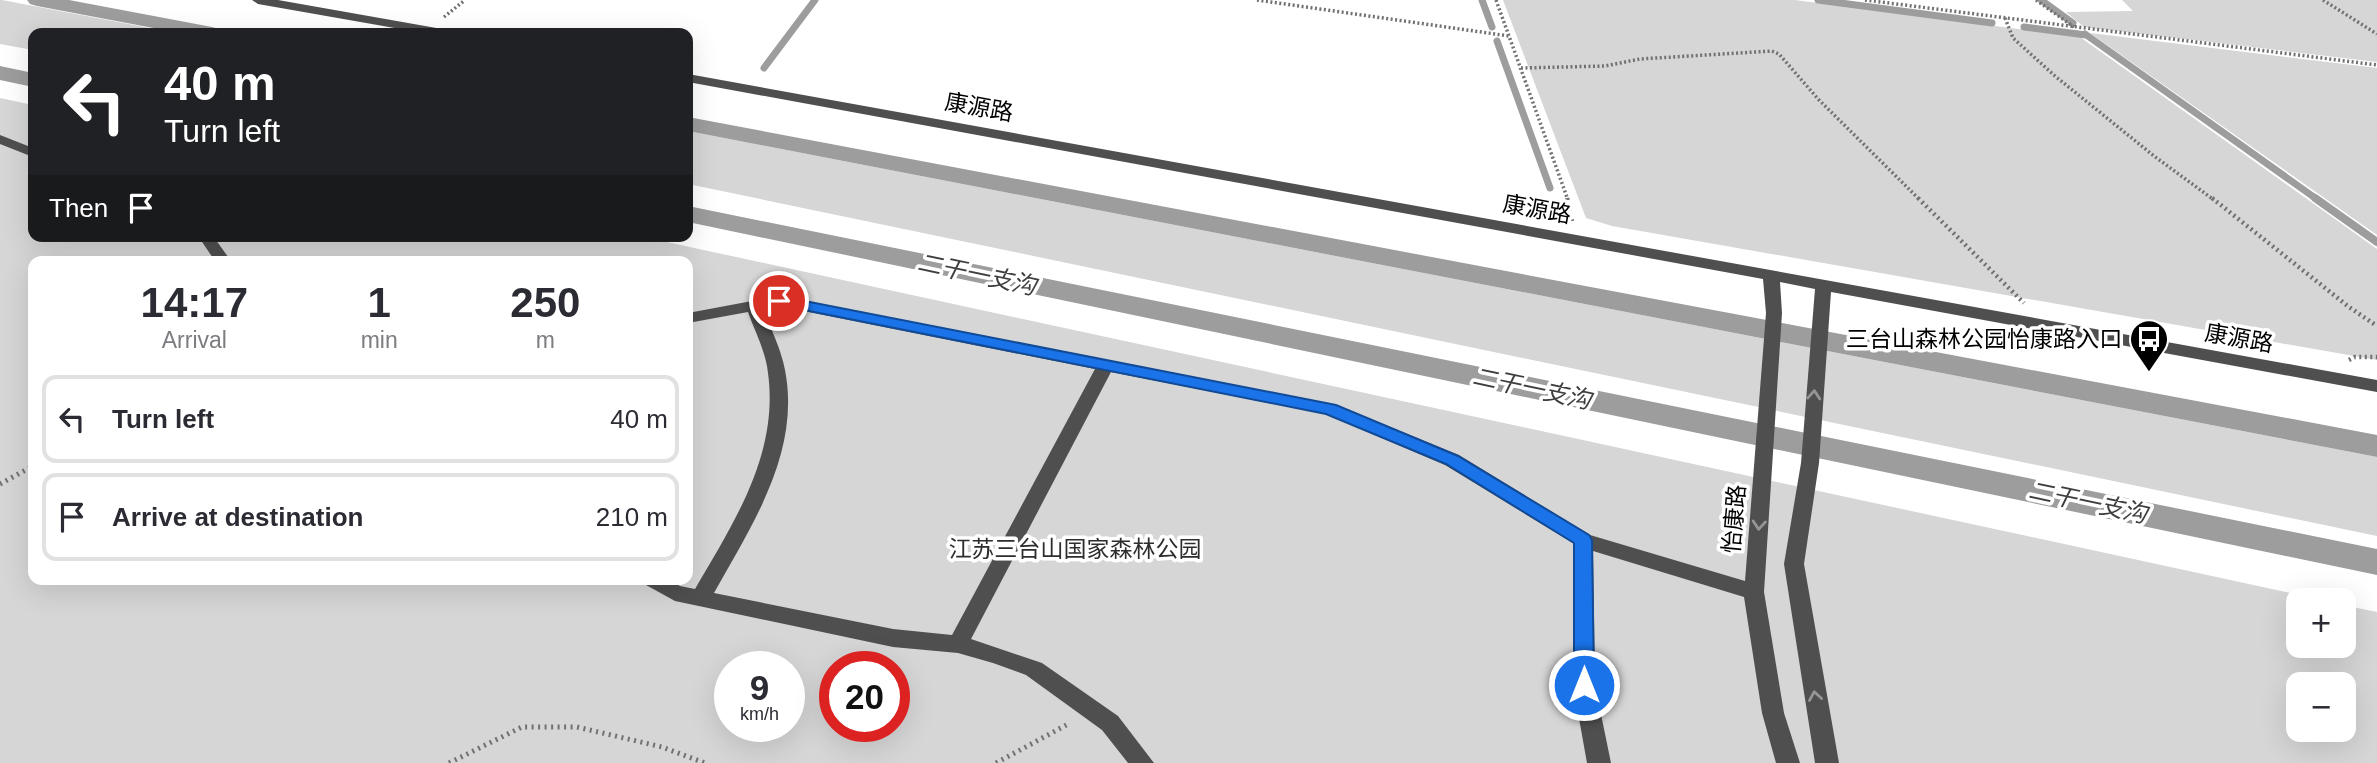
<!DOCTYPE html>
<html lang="en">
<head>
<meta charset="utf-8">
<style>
	:root { --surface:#fff; --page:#f2f2f3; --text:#2b2b33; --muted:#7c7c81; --line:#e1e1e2 }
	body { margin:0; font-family:Arial,"Noto Sans SC",sans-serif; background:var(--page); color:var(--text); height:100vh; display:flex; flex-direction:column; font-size:26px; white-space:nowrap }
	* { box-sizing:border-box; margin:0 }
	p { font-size:23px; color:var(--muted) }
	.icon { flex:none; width:38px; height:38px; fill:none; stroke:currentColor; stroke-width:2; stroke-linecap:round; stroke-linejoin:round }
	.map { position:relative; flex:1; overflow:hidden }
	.side { position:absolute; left:28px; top:256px; width:665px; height:329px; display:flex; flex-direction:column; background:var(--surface); border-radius:14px; box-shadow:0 7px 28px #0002 }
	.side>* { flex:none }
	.banner { position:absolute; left:28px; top:28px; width:665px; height:214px; border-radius:14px; box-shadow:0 7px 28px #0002; background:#202124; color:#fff; overflow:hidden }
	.tools { position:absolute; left:2286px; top:588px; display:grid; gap:14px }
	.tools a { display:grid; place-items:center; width:70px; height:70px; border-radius:14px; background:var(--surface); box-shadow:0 7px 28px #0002; font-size:35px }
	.speed { position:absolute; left:714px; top:651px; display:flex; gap:14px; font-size:35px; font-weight:700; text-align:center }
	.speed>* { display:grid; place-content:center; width:91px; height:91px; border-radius:50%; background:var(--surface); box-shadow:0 7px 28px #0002; line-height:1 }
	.speed small { font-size:18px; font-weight:400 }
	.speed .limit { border:10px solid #d22; background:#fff; color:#111 }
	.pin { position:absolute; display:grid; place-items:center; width:60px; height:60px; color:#fff; margin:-30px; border:4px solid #fff; border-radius:50%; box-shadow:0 2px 7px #0007 }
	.me { position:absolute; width:77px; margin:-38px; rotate:0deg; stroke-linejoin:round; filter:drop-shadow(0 0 5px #0008) }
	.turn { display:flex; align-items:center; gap:24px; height:147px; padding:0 21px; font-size:32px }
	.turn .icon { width:91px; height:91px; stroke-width:2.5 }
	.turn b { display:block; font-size:49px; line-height:60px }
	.then { display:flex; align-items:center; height:66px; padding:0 21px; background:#0003; gap:14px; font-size:26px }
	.eta { display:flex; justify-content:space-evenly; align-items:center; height:119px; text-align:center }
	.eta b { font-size:42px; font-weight:800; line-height:49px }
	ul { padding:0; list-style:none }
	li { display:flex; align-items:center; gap:21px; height:88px; margin:0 14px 10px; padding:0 7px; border:4px solid var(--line); border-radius:14px }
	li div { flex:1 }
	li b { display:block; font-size:26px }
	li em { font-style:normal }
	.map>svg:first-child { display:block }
	.green { fill:#d6d6d6; fill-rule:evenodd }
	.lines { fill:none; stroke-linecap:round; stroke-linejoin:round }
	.stream-far1 { stroke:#9d9d9d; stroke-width:7 }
	.stream { stroke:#9d9d9d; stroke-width:8 }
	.canal { fill:#9d9d9d; fill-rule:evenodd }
	.path-far2 { stroke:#717171; stroke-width:3.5; stroke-dasharray:2 2.5; stroke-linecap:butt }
	.path-far1 { stroke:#717171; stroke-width:4.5; stroke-dasharray:2 3.5; stroke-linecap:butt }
	.path { stroke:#717171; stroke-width:5; stroke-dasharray:2 4.5; stroke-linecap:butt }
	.minor { fill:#4f4f4f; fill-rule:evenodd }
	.oneway { stroke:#959595 }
	.route { fill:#1a73e8; stroke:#114b97; stroke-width:2 }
	.labels { text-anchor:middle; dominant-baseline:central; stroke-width:7; stroke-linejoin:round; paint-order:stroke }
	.street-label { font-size:23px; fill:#000; stroke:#fff }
	.poi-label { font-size:23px; fill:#000; stroke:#fff; text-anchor:end }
	.park-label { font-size:23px; fill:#2d2d2d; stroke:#fff }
	.water-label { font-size:24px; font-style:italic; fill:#3e3e3e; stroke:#fff }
</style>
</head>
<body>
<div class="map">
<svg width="2377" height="763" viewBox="0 0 2377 763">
	<rect width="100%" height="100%" fill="#fff"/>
	<!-- green -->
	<path class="green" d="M0 0H2L176 33H33V50L0 44Z
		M1503 0H1795L2080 37 2377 249V360L1612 226 1586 218Z
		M2122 0H2377V62L2084 27 2066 12 2133 11Z
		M2090 33 2377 68V235Z
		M0 98 33 105V236H639L2323 600H2298V646H2343V605L2377 612V763H0ZM33 261H688V579H33ZM730 667H789V726H730ZM835 667H894V726H835ZM2298 684H2343V730H2298Z
		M688 131 2377 457V536L688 184Z"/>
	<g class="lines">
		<!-- stream-far1 -->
		<path class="stream-far1" d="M1482 0 1492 27
			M1818 0 1992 23
			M2041 0 2073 23
			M2024 27 2086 35
			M2085 34 2318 200
			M1497 41 1550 188
			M764 68 815 0"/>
		<!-- stream -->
		<path class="stream" d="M2315 198 2377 242"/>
		<!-- canal -->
		<path class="canal" d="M27 0H69L212 27 219 29 222 33H180L37 6 30 4Z
			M0 66 33 73V87L0 80Z
			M688 117 2377 435V457L688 131Z
			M688 206 2377 549V575L688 222Z"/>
		<!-- path-far2 -->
		<path class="path-far2" d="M1257 0 1509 36
			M1496 0 1568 200
			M1865 0 2377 65
			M2036 0 2074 27
			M2323 0 2377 34
			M444 17 465 0
			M2005 18 2013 38 2055 76 2154 156 2214 200
			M1521 68 1605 66 1640 59 1772 51 1779 54 1819 100 1920 200"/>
		<!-- path-far1 -->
		<path class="path-far1" d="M1567 198 1572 221
			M1918 198 2024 303
			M2212 198 2349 307 2377 326
			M2349 360 2355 357H2377"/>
		<!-- path -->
		<path class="path" d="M0 484 33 466
			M449 763 522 727H577L662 747 705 763
			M996 763 1070 723"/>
		<!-- minor -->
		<path class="minor" d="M252 0H278L442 29 448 33H423L258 4Z
			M688 74 2377 380V392L1831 292 1819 463 1804 564 1839 763H1815L1784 564 1801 463 1815 289 1780 282 1782 313 1764 592 1784 713 1800 763H1776L1762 713 1744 597 1593 551 1595 685 1611 763H1587L1573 685V543L1445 465 1326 414 1111 372 971 639 1042 663 1118 716 1154 763H1128L1102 730 1026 675 993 663 958 653 893 647 675 601 646 585 643 579H669L680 586 695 589C734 522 779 454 768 373 766 352 755 332 748 312L688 323V313L779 296 1336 405 1459 455 1590 535 1745 581 1766 313 1763 279 688 82ZM779 306 1095 369 952 635 893 629 714 593C752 525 801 452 785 370 781 349 771 329 763 309Z
			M0 135 33 148V157L0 144Z
			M198 236H213L231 261H215Z"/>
	</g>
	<!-- one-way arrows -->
	<defs><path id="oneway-chevron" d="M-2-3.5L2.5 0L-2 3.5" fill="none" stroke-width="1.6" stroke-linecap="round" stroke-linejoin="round" transform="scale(1.75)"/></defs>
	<g class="oneway">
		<use href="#oneway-chevron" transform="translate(1814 395) rotate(-86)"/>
		<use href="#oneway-chevron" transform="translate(1759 525) rotate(95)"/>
		<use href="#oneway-chevron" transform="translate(1815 696) rotate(-99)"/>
	</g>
	<!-- route -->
	<path class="route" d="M779 296 1336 405 1458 456 1589 535 1592 540 1594 685 1591 691 1584 694 1577 691 1574 685V543L1446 464 1326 414 774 304 772 301Z"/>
	<!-- icons -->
	<defs>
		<symbol id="bus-pin" viewBox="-11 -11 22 30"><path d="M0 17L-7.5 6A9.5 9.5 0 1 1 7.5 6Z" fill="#000" stroke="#fff"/><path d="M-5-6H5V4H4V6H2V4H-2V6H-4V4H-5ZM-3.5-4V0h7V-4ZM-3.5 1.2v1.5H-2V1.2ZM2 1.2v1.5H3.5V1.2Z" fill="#fff"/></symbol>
	</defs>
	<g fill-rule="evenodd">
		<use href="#bus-pin" x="2127" y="317" width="44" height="60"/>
	</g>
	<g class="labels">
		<!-- street labels -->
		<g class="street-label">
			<text transform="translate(979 107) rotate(10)">康源路</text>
			<text transform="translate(1537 209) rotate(10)">康源路</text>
			<text transform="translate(2239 338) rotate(10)">康源路</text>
			<text transform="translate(1734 519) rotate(-85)">怡康路</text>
		</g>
		<!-- poi labels -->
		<g class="poi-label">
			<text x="2122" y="339">三台山森林公园怡康路入口</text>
		</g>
		<!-- park labels -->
		<g class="park-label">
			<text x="1075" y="549">江苏三台山国家森林公园</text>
		</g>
		<!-- water labels -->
		<g class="water-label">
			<text transform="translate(977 274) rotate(12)">二干一支沟</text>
			<text transform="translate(1532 388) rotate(12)">二干一支沟</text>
			<text transform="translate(2088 502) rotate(12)">二干一支沟</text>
		</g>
	</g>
</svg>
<div class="tools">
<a>+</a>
<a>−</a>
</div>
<div class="speed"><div>9<small>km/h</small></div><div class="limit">20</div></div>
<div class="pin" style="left:779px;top:301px;background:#d93025"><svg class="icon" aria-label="arrive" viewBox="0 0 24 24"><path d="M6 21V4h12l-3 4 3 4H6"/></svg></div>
<svg class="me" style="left:1584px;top:685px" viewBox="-20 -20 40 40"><circle r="17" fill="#1a73e8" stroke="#fff" stroke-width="3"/><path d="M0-11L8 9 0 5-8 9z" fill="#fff"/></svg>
<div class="banner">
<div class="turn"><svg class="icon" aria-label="left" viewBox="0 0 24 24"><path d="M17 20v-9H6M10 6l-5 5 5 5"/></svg><div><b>40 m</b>Turn left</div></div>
<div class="then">Then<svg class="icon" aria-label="arrive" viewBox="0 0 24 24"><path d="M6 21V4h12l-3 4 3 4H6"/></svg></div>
</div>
<section class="side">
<div class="eta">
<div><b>14:17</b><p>Arrival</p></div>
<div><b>1</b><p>min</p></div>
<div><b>250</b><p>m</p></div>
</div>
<ul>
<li><svg class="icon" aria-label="left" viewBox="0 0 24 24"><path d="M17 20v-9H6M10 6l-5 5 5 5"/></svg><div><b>Turn left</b></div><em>40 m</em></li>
<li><svg class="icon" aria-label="arrive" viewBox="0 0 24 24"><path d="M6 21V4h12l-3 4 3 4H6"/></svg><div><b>Arrive at destination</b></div><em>210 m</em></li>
</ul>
</section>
</div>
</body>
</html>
